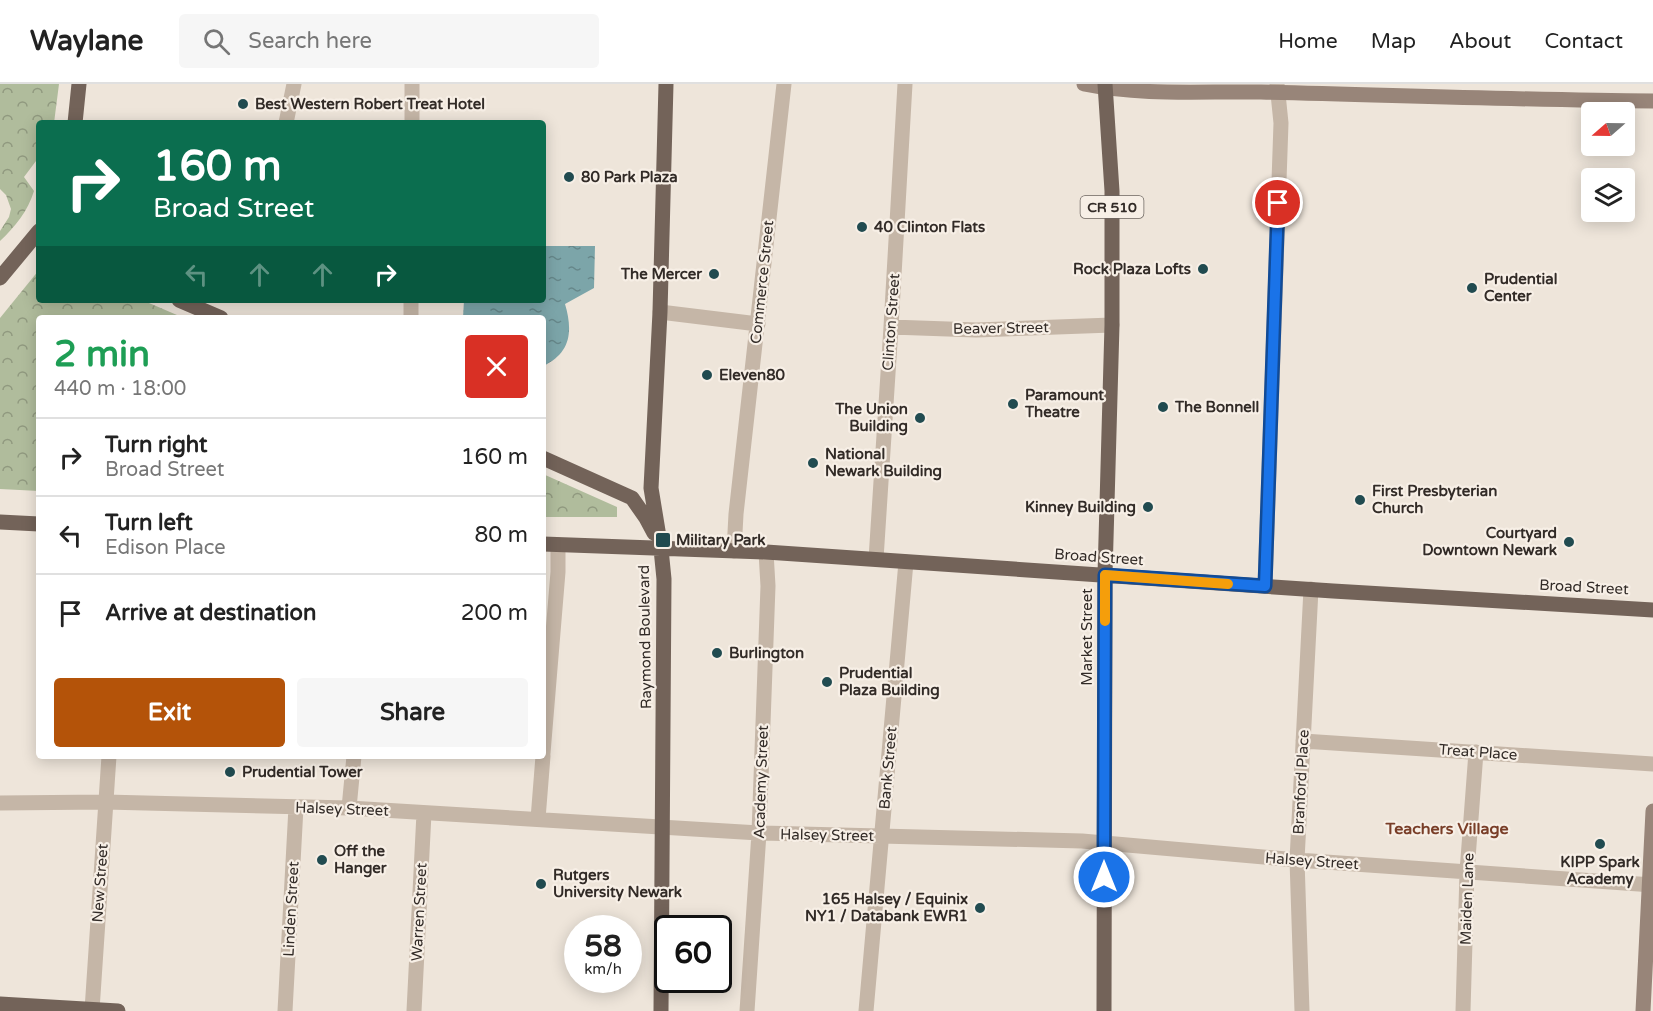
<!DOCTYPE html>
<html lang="en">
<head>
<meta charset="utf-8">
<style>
	:root { --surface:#fff; --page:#f6f6f6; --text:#222; --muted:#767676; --line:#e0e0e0; --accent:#b45309 }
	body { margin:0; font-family:"Varela Round",sans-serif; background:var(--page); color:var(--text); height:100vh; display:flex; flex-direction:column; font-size:22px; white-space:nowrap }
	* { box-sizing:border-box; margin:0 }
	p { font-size:20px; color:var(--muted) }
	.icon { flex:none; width:33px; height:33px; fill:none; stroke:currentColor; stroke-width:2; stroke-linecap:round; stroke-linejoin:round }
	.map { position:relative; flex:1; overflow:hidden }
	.sheet { position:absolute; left:36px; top:231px; width:510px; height:444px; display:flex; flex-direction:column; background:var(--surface); border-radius:6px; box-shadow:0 3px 15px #0003 }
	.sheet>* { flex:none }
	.hud { position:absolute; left:36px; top:36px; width:510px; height:183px; border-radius:6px; box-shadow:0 3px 15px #0003; background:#0b6e4f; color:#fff; overflow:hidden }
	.needle { width:39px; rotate:250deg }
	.controls { position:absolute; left:1581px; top:18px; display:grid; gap:12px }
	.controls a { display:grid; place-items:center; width:54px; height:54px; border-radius:6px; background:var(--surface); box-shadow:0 3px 15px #0003; font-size:30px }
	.speed { position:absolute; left:564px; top:831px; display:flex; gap:12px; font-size:30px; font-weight:700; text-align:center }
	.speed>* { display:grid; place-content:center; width:78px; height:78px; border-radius:50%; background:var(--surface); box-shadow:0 3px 15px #0003; line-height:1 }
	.speed small { font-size:15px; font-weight:400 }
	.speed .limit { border:3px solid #111; border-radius:9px; background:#fff; color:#111 }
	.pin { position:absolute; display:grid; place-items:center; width:51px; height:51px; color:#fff; margin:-26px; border:3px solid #fff; border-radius:50%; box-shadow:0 2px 6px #0007 }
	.me { position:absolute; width:66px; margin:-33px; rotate:0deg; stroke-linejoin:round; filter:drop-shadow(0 0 4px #0008) }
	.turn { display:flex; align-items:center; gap:21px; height:126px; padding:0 18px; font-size:27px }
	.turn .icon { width:78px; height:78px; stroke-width:2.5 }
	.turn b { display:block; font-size:42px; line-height:51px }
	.lanes { display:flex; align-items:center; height:57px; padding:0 18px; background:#0003; justify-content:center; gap:30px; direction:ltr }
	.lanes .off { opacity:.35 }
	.round { display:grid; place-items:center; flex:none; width:63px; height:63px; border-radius:6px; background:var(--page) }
	.summary { display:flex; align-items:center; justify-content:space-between; height:102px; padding:0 18px }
	h1 { font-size:36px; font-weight:800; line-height:45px; color:#1e9e55 }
	.action { display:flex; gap:12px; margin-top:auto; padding:12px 18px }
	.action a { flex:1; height:69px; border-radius:6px; background:var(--accent); color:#fff; font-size:24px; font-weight:800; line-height:69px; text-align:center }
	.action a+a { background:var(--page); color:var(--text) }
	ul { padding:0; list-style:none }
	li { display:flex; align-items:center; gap:18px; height:78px; padding:0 18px; border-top:2px solid var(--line) }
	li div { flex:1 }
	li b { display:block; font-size:22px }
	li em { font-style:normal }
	header { display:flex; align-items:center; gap:36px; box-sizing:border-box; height:84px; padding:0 30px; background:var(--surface); border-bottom:2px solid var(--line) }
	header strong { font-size:28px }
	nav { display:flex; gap:33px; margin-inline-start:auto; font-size:21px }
	.search { width:420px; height:54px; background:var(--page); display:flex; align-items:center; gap:15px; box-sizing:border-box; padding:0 21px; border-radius:6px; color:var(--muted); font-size:22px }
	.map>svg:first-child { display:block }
	.park { fill:url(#park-crowns) }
	.water { fill:url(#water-ripples) }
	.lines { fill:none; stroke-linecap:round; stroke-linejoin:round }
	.street { stroke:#c5b6a7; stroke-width:15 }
	.secondary { stroke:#988579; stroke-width:15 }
	.primary { stroke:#736359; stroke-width:15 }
	.route-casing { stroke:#114b97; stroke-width:15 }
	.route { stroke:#1a73e8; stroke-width:10 }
	.slow { stroke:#f59e0b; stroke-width:10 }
	.poi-dot { fill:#214b50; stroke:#f7efe6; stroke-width:2 }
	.labels { text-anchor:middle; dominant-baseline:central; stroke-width:4.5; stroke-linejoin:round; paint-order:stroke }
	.shield { fill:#f7efe6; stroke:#6d6660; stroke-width:1.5 }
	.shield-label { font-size:14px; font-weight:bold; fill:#322b27 }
	.poi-label { font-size:15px; font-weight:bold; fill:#322b27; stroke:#f7efe6; text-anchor:start }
	.street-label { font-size:15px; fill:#322b27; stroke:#f7efe6 }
	.neighbourhood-label { font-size:16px; font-weight:bold; fill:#793e28; stroke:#f7efe6 }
</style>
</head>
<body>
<header>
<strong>Waylane</strong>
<div class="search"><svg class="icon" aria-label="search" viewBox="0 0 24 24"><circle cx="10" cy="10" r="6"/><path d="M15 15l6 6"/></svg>Search here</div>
<nav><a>Home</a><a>Map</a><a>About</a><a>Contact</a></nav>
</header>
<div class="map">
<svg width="1653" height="927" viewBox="0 0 1653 927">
	<defs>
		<pattern id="park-crowns" width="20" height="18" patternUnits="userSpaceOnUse" patternTransform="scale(1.5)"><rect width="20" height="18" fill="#b0bc9c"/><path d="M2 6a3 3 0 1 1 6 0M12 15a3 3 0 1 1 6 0" fill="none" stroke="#90997f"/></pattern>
		<pattern id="water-ripples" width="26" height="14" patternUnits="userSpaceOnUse" patternTransform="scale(1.5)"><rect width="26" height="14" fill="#7ca5a9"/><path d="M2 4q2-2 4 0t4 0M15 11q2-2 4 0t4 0" fill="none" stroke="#66878a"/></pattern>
	</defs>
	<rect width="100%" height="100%" fill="#eee5da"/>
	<!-- park -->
	<path class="park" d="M0 0H59L54 39H39V73L24 93 34 107C28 127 15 143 0 157V147L9 133 11 125 6 111 0 105Z
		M39 186V216H142L184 234H39V407L0 405V234Z
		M543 390 617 423V433H543Z"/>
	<!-- water -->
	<path class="water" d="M543 162H595L594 204 565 220C573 247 571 269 543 282V234H463L464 216H543Z"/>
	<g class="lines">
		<!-- street -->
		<path class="street" d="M286 39 294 0
			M412 39V0
			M660 228 758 240
			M411 234V216
			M891 243 976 246 1112 241
			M734 467 736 430 784 0
			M876 475 891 243 905 0
			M1265 502 1281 39 1277 0
			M1303 657 1653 680
			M543 669 558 488V461
			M0 719 105 718 349 724 759 749 1082 757 1297 776 1653 801
			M349 724 354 672
			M538 735 543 672
			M92 926 109 672
			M285 927 296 723
			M414 927 424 729
			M747 927 759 749 768 502 766 468
			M866 927 906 478
			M1302 927 1297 776 1311 505
			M1463 927 1467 788 1476 668"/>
		<!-- secondary -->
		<path class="secondary" d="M1084 0C1143 12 1202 7 1261 8 1392 11 1522 16 1653 17
			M1643 927 1653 727"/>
		<!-- primary -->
		<path class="primary" d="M75 39 79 0
			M0 194 39 147
			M179 216 221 234
			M543 374 632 414 646 434 654 449
			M0 438 39 440
			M543 460 766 468 1333 507 1653 526
			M0 920 118 927
			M661 927 664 495 661 465 651 404 660 228 666 0
			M1104 927 1105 491 1112 241V107L1105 0"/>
	</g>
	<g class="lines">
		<defs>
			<path id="route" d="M1104 793 1105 491 1265 502 1278 119"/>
		</defs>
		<!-- route casing -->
		<use href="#route" class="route-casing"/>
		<!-- route -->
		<use href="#route" class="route"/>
		<!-- slow -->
		<path class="slow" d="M1105 537V491L1228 500"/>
	</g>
	<!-- markers -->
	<g class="poi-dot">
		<circle cx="243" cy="20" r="6"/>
		<circle cx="569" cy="93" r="6"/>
		<circle cx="862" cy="143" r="6"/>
		<circle cx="1203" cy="185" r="6"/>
		<circle cx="714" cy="190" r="6"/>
		<circle cx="1472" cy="204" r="6"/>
		<circle cx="707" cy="291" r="6"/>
		<circle cx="1013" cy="320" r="6"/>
		<circle cx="1163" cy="323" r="6"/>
		<circle cx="920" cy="334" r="6"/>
		<circle cx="813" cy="379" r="6"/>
		<circle cx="1360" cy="416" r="6"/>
		<circle cx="1148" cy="423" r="6"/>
		<rect x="655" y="448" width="16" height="16" rx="3"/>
		<circle cx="1569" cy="458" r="6"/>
		<circle cx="717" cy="569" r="6"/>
		<circle cx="827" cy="598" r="6"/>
		<circle cx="230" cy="688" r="6"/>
		<circle cx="1600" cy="760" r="6"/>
		<circle cx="322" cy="776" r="6"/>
		<circle cx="541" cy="800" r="6"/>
		<circle cx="980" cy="824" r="6"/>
	</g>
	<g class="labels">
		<!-- shield labels -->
		<rect class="shield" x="1080.5" y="112" width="63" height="22" rx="4.5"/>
		<g class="shield-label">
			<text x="1112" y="123">CR 510</text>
		</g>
		<!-- poi labels -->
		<g class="poi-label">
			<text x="255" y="20">Best Western Robert Treat Hotel</text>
			<text x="581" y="93">80 Park Plaza</text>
			<text x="874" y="143">40 Clinton Flats</text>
			<text x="1191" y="185" text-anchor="end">Rock Plaza Lofts</text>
			<text x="702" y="190" text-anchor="end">The Mercer</text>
			<text x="1484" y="195">Prudential<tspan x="1484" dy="17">Center</tspan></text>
			<text x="719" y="291">Eleven80</text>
			<text x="1025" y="311">Paramount<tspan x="1025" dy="17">Theatre</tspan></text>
			<text x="1175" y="323">The Bonnell</text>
			<text x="908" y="325" text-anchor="end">The Union<tspan x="908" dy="17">Building</tspan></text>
			<text x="825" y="370">National<tspan x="825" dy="17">Newark Building</tspan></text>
			<text x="1372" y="407">First Presbyterian<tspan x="1372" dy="17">Church</tspan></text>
			<text x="1136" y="423" text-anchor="end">Kinney Building</text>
			<text x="1557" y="449" text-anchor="end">Courtyard<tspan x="1557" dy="17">Downtown Newark</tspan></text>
			<text x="676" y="456">Military Park</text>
			<text x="729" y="569">Burlington</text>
			<text x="839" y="589">Prudential<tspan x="839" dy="17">Plaza Building</tspan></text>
			<text x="242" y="688">Prudential Tower</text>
			<text x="334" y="767">Off the<tspan x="334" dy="17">Hanger</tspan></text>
			<text x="1600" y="778" text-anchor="middle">KIPP Spark<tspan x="1600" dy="17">Academy</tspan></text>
			<text x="553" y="791">Rutgers<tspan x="553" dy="17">University Newark</tspan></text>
			<text x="968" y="815" text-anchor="end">165 Halsey / Equinix<tspan x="968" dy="17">NY1 / Databank EWR1</tspan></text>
		</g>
		<!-- street labels -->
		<g class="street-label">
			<text transform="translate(762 198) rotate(-84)">Commerce Street</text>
			<text transform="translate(891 238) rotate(-86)">Clinton Street</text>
			<text transform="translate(1001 244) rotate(-1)">Beaver Street</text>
			<text transform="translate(1099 473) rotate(4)">Broad Street</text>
			<text transform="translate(1584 503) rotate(3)">Broad Street</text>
			<text transform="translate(645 553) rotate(-91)">Raymond Boulevard</text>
			<text transform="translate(1087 553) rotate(-90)">Market Street</text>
			<text transform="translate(1478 668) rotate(4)">Treat Place</text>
			<text transform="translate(888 684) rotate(-85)">Bank Street</text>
			<text transform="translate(761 698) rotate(-88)">Academy Street</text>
			<text transform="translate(1301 698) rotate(-87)">Branford Place</text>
			<text transform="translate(342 725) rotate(2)">Halsey Street</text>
			<text transform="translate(827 751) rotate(1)">Halsey Street</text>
			<text transform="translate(1312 777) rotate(4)">Halsey Street</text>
			<text transform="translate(100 799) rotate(-86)">New Street</text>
			<text transform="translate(1467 815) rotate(-88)">Maiden Lane</text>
			<text transform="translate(291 825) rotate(-87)">Linden Street</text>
			<text transform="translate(419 828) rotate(-87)">Warren Street</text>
		</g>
		<!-- neighbourhood labels -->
		<g class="neighbourhood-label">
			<text x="1447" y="745">Teachers Village</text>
		</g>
	</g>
</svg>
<div class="controls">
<a><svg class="needle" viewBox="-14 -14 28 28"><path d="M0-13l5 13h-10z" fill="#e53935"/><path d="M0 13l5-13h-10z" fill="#767676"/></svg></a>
<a><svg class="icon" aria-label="layers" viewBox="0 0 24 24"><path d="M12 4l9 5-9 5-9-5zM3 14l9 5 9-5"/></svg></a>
</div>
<div class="speed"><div>58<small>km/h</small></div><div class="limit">60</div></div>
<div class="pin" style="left:1278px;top:119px;background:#d93025"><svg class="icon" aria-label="arrive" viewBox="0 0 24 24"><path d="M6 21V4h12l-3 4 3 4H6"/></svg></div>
<svg class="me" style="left:1104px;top:793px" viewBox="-20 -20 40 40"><circle r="17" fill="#1a73e8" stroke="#fff" stroke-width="3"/><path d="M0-11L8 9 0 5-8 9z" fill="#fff"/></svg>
<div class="hud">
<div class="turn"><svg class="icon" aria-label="right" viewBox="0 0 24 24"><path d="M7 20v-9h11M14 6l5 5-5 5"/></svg><div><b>160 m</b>Broad Street</div></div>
<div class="lanes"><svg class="icon off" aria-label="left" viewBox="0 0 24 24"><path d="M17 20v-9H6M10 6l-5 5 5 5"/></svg><svg class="icon off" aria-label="ahead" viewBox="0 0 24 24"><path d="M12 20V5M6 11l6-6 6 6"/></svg><svg class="icon off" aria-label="ahead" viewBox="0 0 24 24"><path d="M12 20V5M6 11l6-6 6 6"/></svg><svg class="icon" aria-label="right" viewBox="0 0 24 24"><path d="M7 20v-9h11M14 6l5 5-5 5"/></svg></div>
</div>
<section class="sheet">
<div class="summary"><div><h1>2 min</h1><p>440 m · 18:00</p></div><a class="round" style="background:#d93025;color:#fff"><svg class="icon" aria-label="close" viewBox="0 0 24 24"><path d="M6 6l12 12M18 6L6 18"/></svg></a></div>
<ul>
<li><svg class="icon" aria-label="right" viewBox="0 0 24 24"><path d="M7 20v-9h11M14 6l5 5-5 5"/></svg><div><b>Turn right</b><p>Broad Street</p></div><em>160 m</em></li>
<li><svg class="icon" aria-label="left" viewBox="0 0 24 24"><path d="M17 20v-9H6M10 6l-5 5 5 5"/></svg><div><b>Turn left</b><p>Edison Place</p></div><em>80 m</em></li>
<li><svg class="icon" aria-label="arrive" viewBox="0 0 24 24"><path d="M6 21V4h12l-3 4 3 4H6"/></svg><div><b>Arrive at destination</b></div><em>200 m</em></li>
</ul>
<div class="action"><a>Exit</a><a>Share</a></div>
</section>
</div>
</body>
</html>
